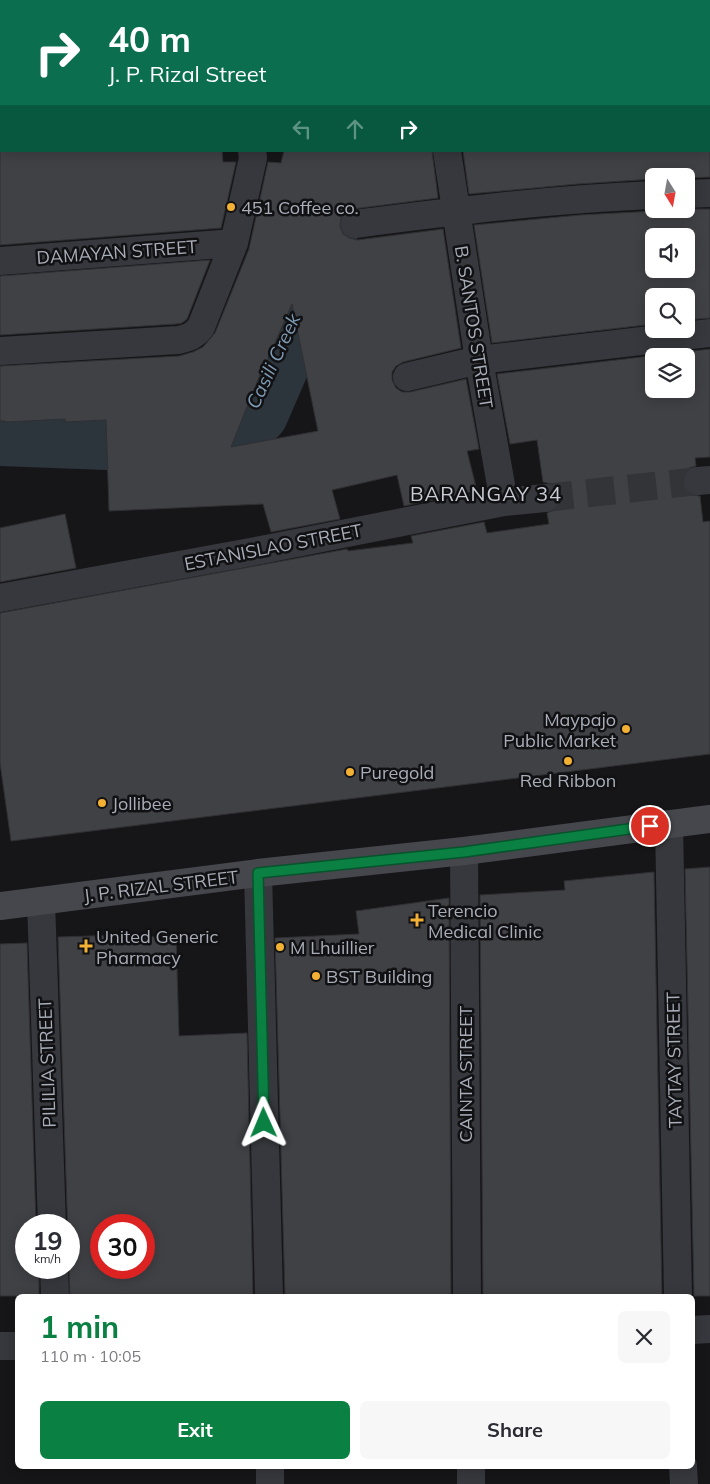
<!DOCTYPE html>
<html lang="en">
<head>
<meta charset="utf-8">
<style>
	:root { --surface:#fff; --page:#f7f7f7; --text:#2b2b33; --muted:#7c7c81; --accent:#0b8043 }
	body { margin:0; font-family:Mulish,sans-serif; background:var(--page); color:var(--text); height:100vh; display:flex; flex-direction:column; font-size:19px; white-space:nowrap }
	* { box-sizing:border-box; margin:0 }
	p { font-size:16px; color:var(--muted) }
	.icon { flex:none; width:28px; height:28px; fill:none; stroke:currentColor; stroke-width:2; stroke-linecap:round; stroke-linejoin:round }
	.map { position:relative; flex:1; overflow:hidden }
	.panel { position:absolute; left:15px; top:1294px; width:680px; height:175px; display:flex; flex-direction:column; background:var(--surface); border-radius:8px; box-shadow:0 2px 12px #0003 }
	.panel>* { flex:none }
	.banner { position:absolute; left:0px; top:0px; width:710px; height:152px; box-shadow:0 2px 12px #0003; background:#0b6e4f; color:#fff; overflow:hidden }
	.needle { width:32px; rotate:169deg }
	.buttons { position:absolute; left:645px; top:168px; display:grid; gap:10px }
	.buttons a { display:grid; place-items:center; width:50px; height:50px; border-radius:8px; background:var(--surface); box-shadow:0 2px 12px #0003; font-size:25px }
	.speed { position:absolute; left:15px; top:1214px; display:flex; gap:10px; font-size:25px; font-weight:700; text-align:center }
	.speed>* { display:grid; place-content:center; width:65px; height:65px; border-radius:50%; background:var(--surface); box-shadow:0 2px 12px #0003; line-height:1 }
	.speed small { font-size:12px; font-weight:400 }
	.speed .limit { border:8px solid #d22; background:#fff; color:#111 }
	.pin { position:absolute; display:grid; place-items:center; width:42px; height:42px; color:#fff; margin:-21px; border:2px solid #fff; border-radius:50%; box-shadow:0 1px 5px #0007 }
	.me { position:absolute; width:55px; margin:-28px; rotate:359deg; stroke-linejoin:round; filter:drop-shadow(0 0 4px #0008) }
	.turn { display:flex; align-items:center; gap:18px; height:105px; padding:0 25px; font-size:22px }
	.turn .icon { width:65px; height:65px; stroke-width:2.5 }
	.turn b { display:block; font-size:35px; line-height:42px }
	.lanes { display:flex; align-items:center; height:48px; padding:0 25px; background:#0003; justify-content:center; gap:25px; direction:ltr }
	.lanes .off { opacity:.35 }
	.round { display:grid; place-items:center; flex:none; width:52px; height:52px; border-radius:8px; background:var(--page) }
	.summary { display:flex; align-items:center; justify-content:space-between; height:85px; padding:0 25px }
	h1 { font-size:30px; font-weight:700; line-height:38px; color:var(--accent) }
	.primary-button { display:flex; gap:10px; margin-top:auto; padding:10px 25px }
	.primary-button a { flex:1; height:58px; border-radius:8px; background:var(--accent); color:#fff; font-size:20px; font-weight:700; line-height:58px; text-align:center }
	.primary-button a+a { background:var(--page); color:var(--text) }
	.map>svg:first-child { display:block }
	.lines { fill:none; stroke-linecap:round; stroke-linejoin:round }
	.river { stroke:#2c353c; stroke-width:70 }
	.building { fill:#404145; stroke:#303034; fill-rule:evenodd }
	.street-tunnel { stroke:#333438; stroke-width:28; stroke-dasharray:28 14; stroke-linecap:butt }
	.path { stroke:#3d3f44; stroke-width:3; stroke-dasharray:2.5 4; stroke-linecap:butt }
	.street { stroke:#37383d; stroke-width:28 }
	.secondary { stroke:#45474d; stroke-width:28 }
	.route-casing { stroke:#07532c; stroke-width:12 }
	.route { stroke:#0b8043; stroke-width:9 }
	.poi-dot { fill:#f2b134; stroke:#111113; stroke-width:2 }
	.labels { text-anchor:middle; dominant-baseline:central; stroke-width:5; stroke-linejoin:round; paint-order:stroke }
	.poi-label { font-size:18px; fill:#a8adb8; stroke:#111113; text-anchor:start }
	.street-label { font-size:18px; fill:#a8adb8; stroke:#111113 }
	.water-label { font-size:19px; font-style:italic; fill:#7f9bb3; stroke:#111113 }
	.quarter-label { font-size:20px; letter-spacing:1px; fill:#c9ccd4; stroke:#111113 }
</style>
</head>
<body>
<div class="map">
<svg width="710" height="1484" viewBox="0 0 710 1484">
	<rect width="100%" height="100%" fill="#161618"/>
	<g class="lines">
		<!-- river -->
		<path class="river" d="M356 0V1
			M0 431 160 437 227 430 254 411 296 314 325 224"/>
	</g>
	<!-- building -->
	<path class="building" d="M0 151H222L223 162H236L221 228 0 245Z
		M284 151H432L438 198 353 209 345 212 341 218 340 226 343 234 349 238 357 240 443 229 461 348 403 362 396 366 392 372V380L396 388 402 392H410L466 379 479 449 467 451 477 491 404 506 397 475 332 490 340 519 271 532 263 504 109 511 106 420 65 422V419L5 422V421H0V366L179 356 193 352 203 347 215 333 249 249 268 162 281 163ZM292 304 318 431 231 447 263 367 264 368Z
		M463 151H710V177L686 178V176H654V179L578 184 469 194Z
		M661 209H710V318L686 320V296H654V324L492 343 474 225 580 215 655 211ZM654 236H686V269H654Z
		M210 260 187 319 182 323 176 324 0 335V276Z
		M710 349V457L695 458 696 466 689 468 684 474 682 482 685 489 691 495 700 496 703 522 710 521V754L11 841 0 763V613L347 549 348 551 413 543 411 536 484 522 487 533 549 524 547 513 554 510 559 505 560 496 557 489 552 484 543 482 537 440 510 444 497 374ZM654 356H686V389H654Z
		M65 514 76 568 0 582V528Z
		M710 867V1296H694L685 869Z
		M654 872 662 1296H483L480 895 565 890 564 881Z
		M449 898 451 1296H285L275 938 359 934 356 911Z
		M122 935 123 938 176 936 179 1036 247 1033 253 1296H70L58 937ZM101 1225H144V1268H101Z
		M27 943 36 1225H26V1268H39V1296H0V944Z"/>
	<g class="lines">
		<!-- street-tunnel -->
		<path class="street-tunnel" d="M545 498 698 481"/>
		<!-- path -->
		<path class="path" d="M578 0V1"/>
		<!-- street -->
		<path class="street" d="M230 0V1
			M427 0V1
			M709 15H710
			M0 46H1
			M447 151 479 360 504 502
			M686 194 710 193
			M355 224C454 211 554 199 654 195
			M0 261 234 243
			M0 351 178 340C188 338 194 336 201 327L234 243 253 158 252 151
			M407 377 479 360 710 333
			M698 481 710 480
			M0 598 261 550 504 502 545 498
			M669 824 678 1296
			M464 851 467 1296
			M258 873 269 1296
			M41 901 52 1225
			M54 1268 55 1296
			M692 1330 710 1329
			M0 1346H18
			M270 1466V1484
			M471 1466V1484
			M683 1466 684 1484"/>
		<!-- secondary -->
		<path class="secondary" d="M0 906 258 873 464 851 710 819"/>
	</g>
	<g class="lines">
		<defs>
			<path id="route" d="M264 1123 258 873 464 852 650 826"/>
		</defs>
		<!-- route casing -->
		<use href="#route" class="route-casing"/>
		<!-- route -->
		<use href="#route" class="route"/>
	</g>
	<!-- markers -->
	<g class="poi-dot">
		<circle cx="231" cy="207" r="5"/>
		<circle cx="626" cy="729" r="5"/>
		<circle cx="568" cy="761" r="5"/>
		<circle cx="350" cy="772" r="5"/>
		<circle cx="102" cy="803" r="5"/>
		<path d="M414.5 912.5h5v5h5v5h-5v5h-5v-5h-5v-5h5z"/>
		<path d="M83.5 938.5h5v5h5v5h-5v5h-5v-5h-5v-5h5z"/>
		<circle cx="280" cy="947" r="5"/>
		<circle cx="316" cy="976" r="5"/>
	</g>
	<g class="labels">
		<!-- poi labels -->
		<g class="poi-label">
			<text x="241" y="207">451 Coffee co.</text>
			<text x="616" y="719" text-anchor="end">Maypajo<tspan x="616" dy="21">Public Market</tspan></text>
			<text x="360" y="772">Puregold</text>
			<text x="568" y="780" text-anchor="middle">Red Ribbon</text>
			<text x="112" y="803">Jollibee</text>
			<text x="428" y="910">Terencio<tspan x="428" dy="21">Medical Clinic</tspan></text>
			<text x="96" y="936">United Generic<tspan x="96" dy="21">Pharmacy</tspan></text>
			<text x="290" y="947">M Lhuillier</text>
			<text x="326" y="976">BST Building</text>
		</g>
		<!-- street labels -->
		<g class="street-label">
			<text transform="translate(117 252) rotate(-4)">DAMAYAN STREET</text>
			<text transform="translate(474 327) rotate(81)">B. SANTOS STREET</text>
			<text transform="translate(273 547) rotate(-11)">ESTANISLAO STREET</text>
			<text transform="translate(161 886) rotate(-7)">J. P. RIZAL STREET</text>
			<text transform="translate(674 1060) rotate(-91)">TAYTAY STREET</text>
			<text transform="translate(47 1063) rotate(-92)">PILILIA STREET</text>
			<text transform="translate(465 1074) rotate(-90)">CAINTA STREET</text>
		</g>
		<!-- water labels -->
		<g class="water-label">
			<text transform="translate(273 361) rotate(-65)">Casili Creek</text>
		</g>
		<!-- quarter labels -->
		<g class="quarter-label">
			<text x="486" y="493">BARANGAY 34</text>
		</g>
	</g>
</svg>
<div class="buttons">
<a><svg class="needle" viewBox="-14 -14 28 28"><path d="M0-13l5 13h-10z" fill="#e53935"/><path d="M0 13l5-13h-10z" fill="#7c7c81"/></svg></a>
<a><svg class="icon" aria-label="sound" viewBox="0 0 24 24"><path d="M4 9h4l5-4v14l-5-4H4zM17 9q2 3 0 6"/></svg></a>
<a><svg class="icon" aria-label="search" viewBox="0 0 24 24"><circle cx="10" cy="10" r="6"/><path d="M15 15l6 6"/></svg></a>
<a><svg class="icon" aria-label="layers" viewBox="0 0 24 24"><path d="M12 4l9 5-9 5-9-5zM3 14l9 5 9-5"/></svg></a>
</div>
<div class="speed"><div>19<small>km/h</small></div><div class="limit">30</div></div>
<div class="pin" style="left:650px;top:826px;background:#d93025"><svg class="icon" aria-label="arrive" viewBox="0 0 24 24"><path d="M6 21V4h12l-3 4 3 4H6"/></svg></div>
<svg class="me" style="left:264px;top:1123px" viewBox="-20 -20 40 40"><path d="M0-17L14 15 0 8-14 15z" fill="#0b8043" stroke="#fff" stroke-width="4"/></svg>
<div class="banner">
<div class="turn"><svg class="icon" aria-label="right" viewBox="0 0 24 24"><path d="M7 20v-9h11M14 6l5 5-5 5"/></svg><div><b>40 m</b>J. P. Rizal Street</div></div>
<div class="lanes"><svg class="icon off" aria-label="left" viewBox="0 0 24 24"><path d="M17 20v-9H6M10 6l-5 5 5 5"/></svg><svg class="icon off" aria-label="ahead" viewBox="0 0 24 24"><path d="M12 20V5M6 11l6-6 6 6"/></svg><svg class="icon" aria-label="right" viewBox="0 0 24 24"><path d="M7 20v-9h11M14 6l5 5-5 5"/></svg></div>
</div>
<section class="panel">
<div class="summary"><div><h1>1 min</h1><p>110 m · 10:05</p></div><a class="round"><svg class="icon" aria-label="close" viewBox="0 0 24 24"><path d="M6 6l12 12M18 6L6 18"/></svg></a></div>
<div class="primary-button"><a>Exit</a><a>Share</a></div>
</section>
</div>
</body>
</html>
